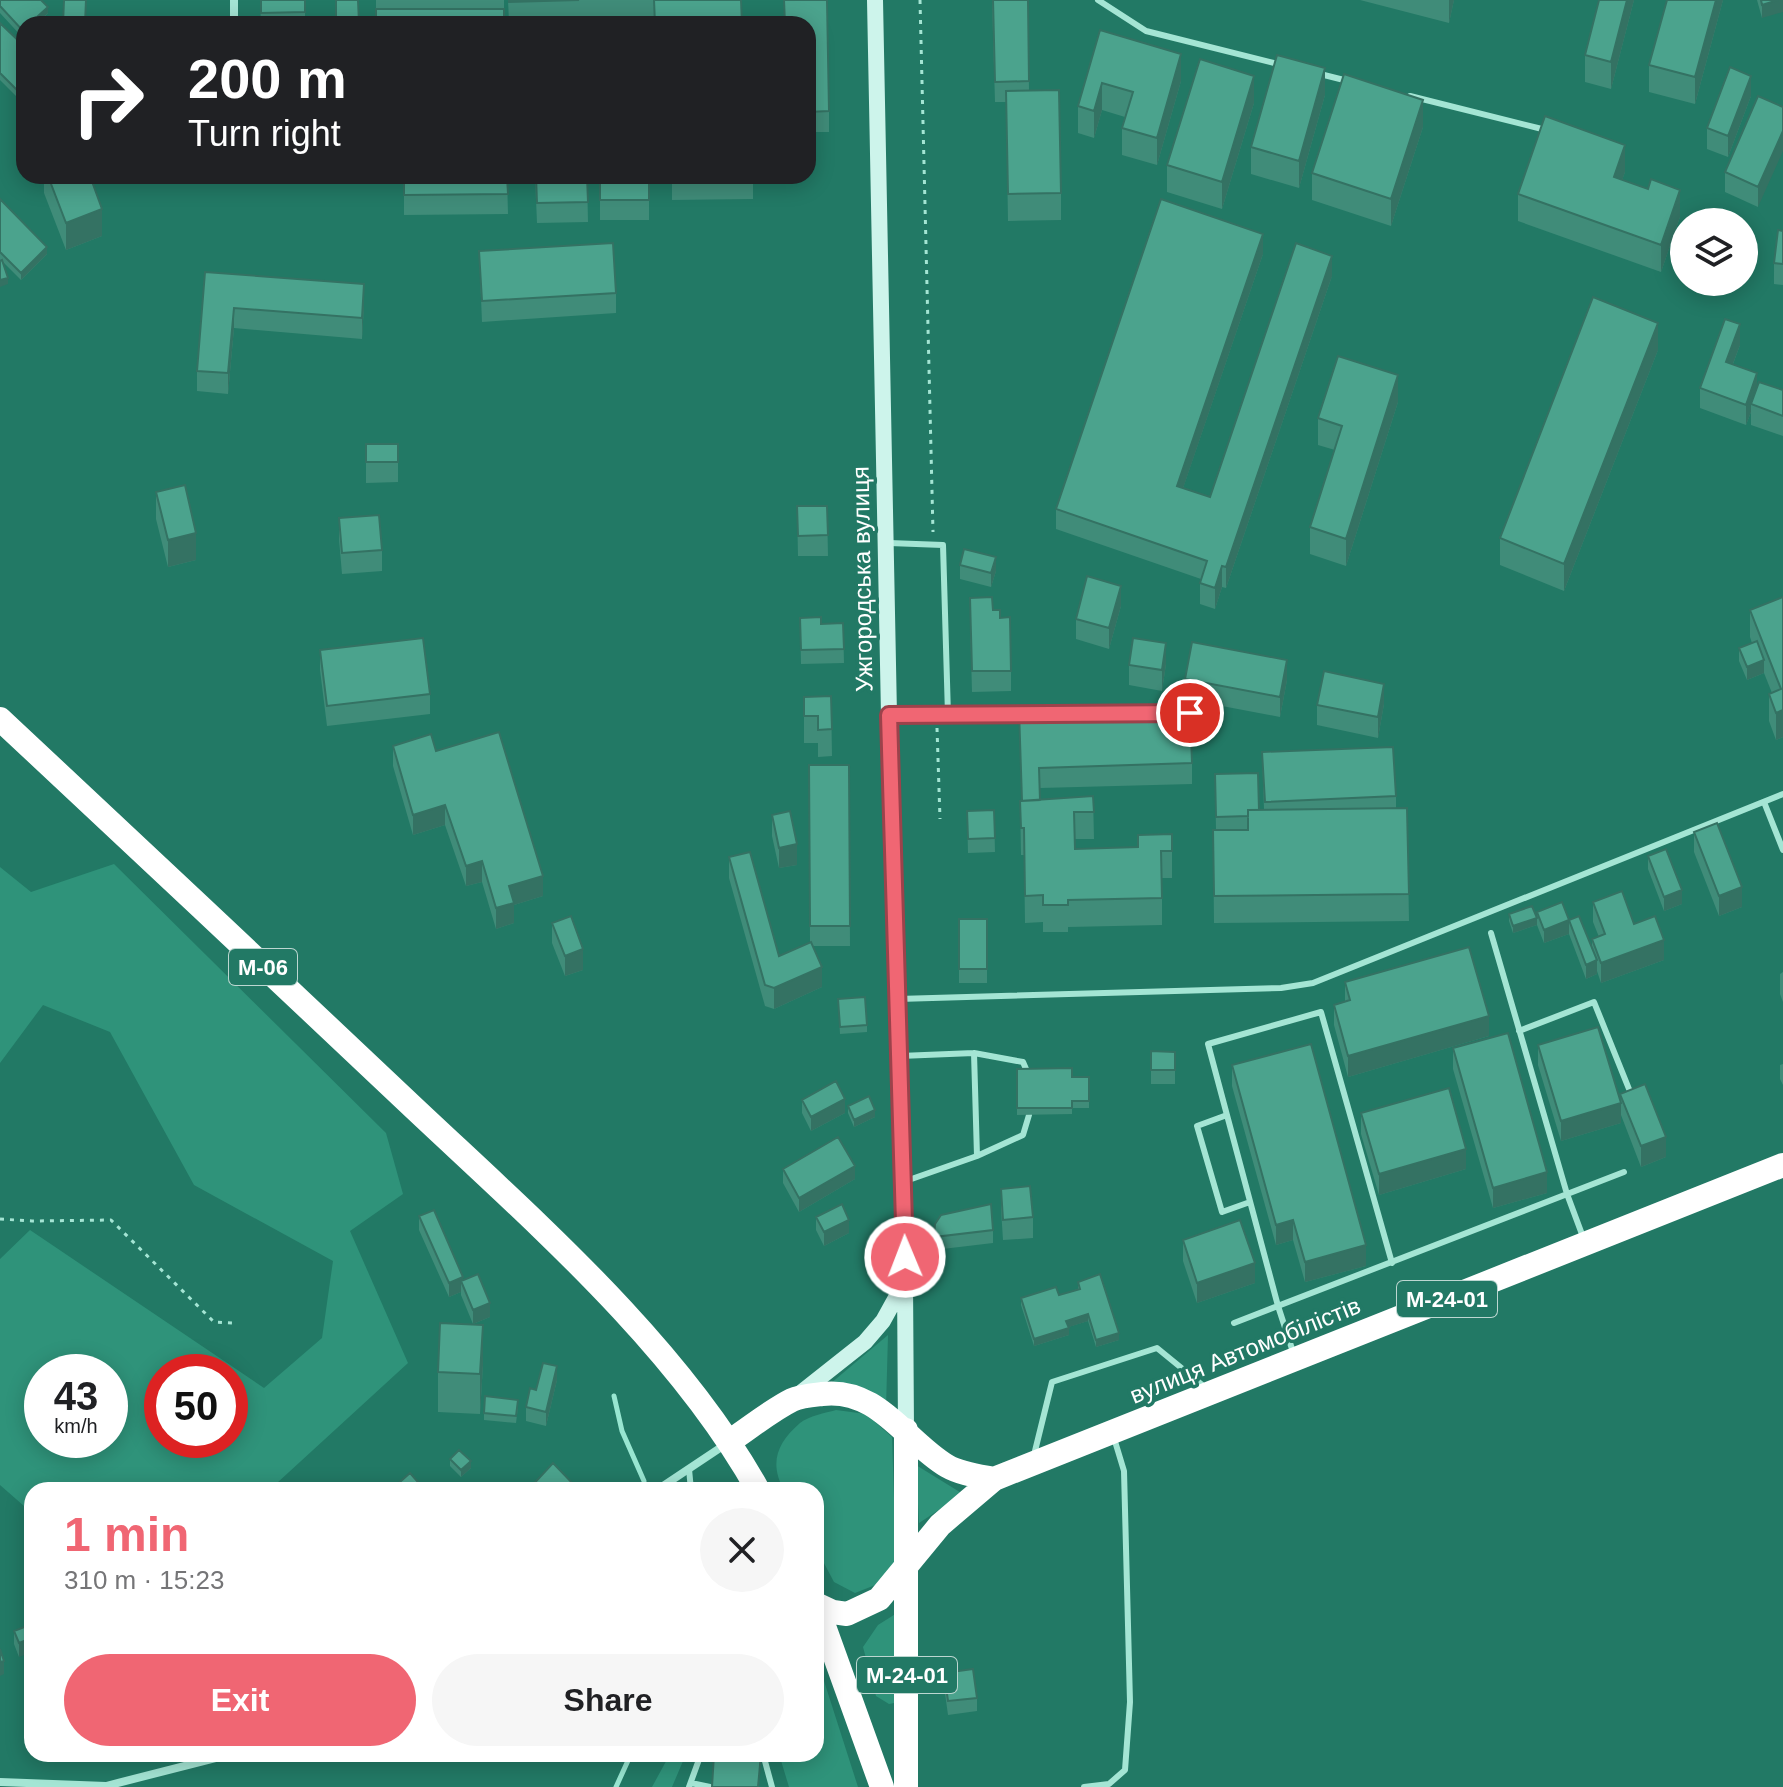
<!DOCTYPE html>
<html lang="en">
<head>
<meta charset="utf-8">
<style>
	:root { --surface:#fff; --page:#f6f6f6; --text:#202124; --muted:#757577; --accent:#f06673 }
	body { margin:0; font-family:Helvetica,sans-serif; background:var(--page); color:var(--text); height:100vh; display:flex; flex-direction:column; font-size:30px; white-space:nowrap }
	* { box-sizing:border-box; margin:0 }
	p { font-size:26px; color:var(--muted) }
	.icon { flex:none; width:44px; height:44px; fill:none; stroke:currentColor; stroke-width:2; stroke-linecap:round; stroke-linejoin:round }
	.map { position:relative; flex:1; overflow:hidden }
	.details { position:absolute; left:24px; top:1482px; width:800px; height:280px; display:flex; flex-direction:column; background:var(--surface); border-radius:24px; box-shadow:0 4px 20px #0003 }
	.details>* { flex:none }
	.guide { position:absolute; left:16px; top:16px; width:800px; height:168px; border-radius:24px; box-shadow:0 4px 20px #0003; background:#202124; color:#fff; overflow:hidden }
	.fabs { position:absolute; left:1670px; top:208px; display:grid; gap:16px }
	.fabs a { display:grid; place-items:center; width:88px; height:88px; border-radius:50%; background:var(--surface); box-shadow:0 4px 20px #0003; font-size:40px }
	.speed { position:absolute; left:24px; top:1354px; display:flex; gap:16px; font-size:40px; font-weight:700; text-align:center }
	.speed>* { display:grid; place-content:center; width:104px; height:104px; border-radius:50%; background:var(--surface); box-shadow:0 4px 20px #0003; line-height:1 }
	.speed small { font-size:20px; font-weight:400 }
	.speed .limit { border:12px solid #d22; background:#fff; color:#111 }
	.pin { position:absolute; display:grid; place-items:center; width:68px; height:68px; color:#fff; margin:-34px; border:4px solid #fff; border-radius:50%; box-shadow:0 2px 8px #0007 }
	.me { position:absolute; width:88px; margin:-44px; rotate:359deg; stroke-linejoin:round; filter:drop-shadow(0 0 6px #0008) }
	.turn { display:flex; align-items:center; gap:28px; height:168px; padding:0 40px; font-size:36px }
	.turn .icon { width:104px; height:104px; stroke-width:2.5 }
	.turn b { display:block; font-size:56px; line-height:68px }
	.round { display:grid; place-items:center; flex:none; width:84px; height:84px; border-radius:42px; background:var(--page) }
	.summary { display:flex; align-items:center; justify-content:space-between; height:136px; padding:0 40px }
	h1 { font-size:48px; font-weight:700; line-height:60px; color:var(--accent) }
	.primary-button { display:flex; gap:16px; margin-top:auto; padding:16px 40px }
	.primary-button a { flex:1; height:92px; border-radius:48px; background:var(--accent); color:#fff; font-size:32px; font-weight:700; line-height:92px; text-align:center }
	.primary-button a+a { background:var(--page); color:var(--text) }
	.map>svg:first-child { display:block }
	.green { fill:#2f937a; fill-rule:evenodd }
	.lines { fill:none; stroke-linecap:round; stroke-linejoin:round }
	.stream { stroke:#98e6d1; stroke-width:5 }
	.path { stroke:#a4e5d4; stroke-width:3; stroke-dasharray:4 6; stroke-linecap:butt }
	.lane { stroke:#a4e5d4; stroke-width:6 }
	.street { stroke:#a4e5d4; stroke-width:8 }
	.secondary { stroke:#cdf4eb; stroke-width:16 }
	.highway { stroke:#fff; stroke-width:24 }
	.wall { fill:#408c79 }
	.shaded-wall { fill:#347263 }
	.building { fill:#4ba38d; stroke:#347263; stroke-width:2 }
	.route-casing { stroke:#9c424b; stroke-width:20 }
	.route { stroke:#f06673; stroke-width:14 }
	.labels { text-anchor:middle; dominant-baseline:central; stroke-width:7; stroke-linejoin:round; paint-order:stroke }
	.shield { fill:#227965; stroke:#bdd7d1; stroke-width:2 }
	.shield-label { font-size:22px; font-weight:bold; fill:#fff }
	.street-label { font-size:24px; fill:#fff; stroke:#227965 }
</style>
</head>
<body>
<div class="map">
<svg width="1783" height="1787" viewBox="0 0 1783 1787">
	<rect width="100%" height="100%" fill="#227965"/>
	<!-- green -->
	<path class="green" d="M114 864 386 1133 403 1194 350 1231 408 1363 277 1483 279 1490H32V1513L0 1485V1259L30 1230 264 1388 322 1338 333 1261 194 1185 110 1032 43 1005 0 1063V867L31 892ZM110 1372V1440H42V1372ZM162 1372H230V1440H162Z
		M888 1335 886 1408 830 1384Z
		M836 1410 866 1414 892 1437 896 1558 888 1580 855 1593 834 1582 816 1548V1490H784C769 1463 777 1443 800 1423 809 1416 825 1413 836 1410Z
		M916 1465 963 1494 919 1523Z
		M897 1613 899 1702 889 1704 876 1696 863 1647 878 1625Z
		M816 1656 858 1787H789L779 1754H816Z
		M670 1754H686L672 1787H652Z"/>
	<g class="lines">
		<!-- stream -->
		<path class="stream" d="M614 1396 622 1431 644 1481
			M616 1787 631 1754"/>
		<!-- path -->
		<path class="path" d="M920 0 933 532
			M937 728 940 819
			M0 1219 32 1221 111 1220 214 1322 233 1323"/>
		<!-- lane -->
		<path class="lane" d="M1098 0 1146 31 1282 65
			M1320 74 1348 81
			M1410 96 1546 130
			M889 543 943 545 948 715
			M893 715 1025 714
			M1764 802 1783 850
			M1491 933 1567 1194 1583 1237
			M898 999 1281 988 1313 983 1783 794
			M1519 1031 1594 1002 1629 1089
			M974 1053 1023 1062 1029 1076
			M900 1056 974 1053 977 1156 903 1182
			M1227 1115 1197 1126 1222 1212 1250 1202
			M977 1156 1023 1135 1029 1115
			M1234 1323 1624 1172
			M1293 1352 1278 1306 1208 1044 1321 1012 1392 1263
			M1034 1455 1052 1382 1157 1348 1206 1388
			M689 1469 691 1490
			M763 1754 772 1787
			M691 1783 710 1787
			M689 1787 701 1754
			M1084 1787 1109 1784 1125 1770 1130 1702 1124 1471 1114 1438"/>
		<!-- street -->
		<path class="street" d="M234 24V0
			M657 1490 726 1444
			M0 1782 106 1786 231 1754"/>
		<!-- secondary -->
		<path class="secondary" d="M875 0 889 715 905 1282 906 1430
			M798 1395 865 1342 883 1321 904 1283"/>
		<!-- highway -->
		<path class="highway" d="M0 719C139 848 277 979 415 1109 534 1221 678 1346 758 1490
			M730 1441C750 1428 770 1411 792 1400 800 1396 813 1395 822 1394 878 1387 905 1441 947 1466 961 1474 978 1476 994 1479
			M816 1604 833 1612 847 1614 879 1599 940 1525 994 1479 1783 1165
			M816 1604 882 1787
			M906 1787V1430"/>
	</g>
	<!-- wall -->
	<path class="wall" d="M0 0 48 13 42 19 24 24V39L0 13Z
		M260 0H305V24H261Z
		M376 0H504V24H376Z
		M508 0H741L654 18 509 22Z
		M992 0H1028L1029 91 1061 193V220L1008 221 1006 102H995Z
		M1360 0H1454L1449 23Z
		M1599 0H1634L1611 89 1585 82V55Z
		M1667 0H1723L1695 104 1649 92V65Z
		M1757 0H1783L1762 18Z
		M0 23 24 46 18 98 0 80Z
		M808 24 829 111V132H808Z
		M1100 30 1181 81 1157 165 1122 155V128L1125 117 1102 110 1094 138 1078 133V106Z
		M1325 95 1299 188 1251 174V147Z
		M1751 96 1728 157 1707 149V128Z
		M1758 96V207L1725 192V172Z
		M1254 103 1222 209 1167 192V165Z
		M1423 127 1391 226 1312 200V173Z
		M1625 172 1622 180 1680 217 1661 272 1518 221V194Z
		M44 176H90L102 236 66 250 44 193Z
		M404 176H507L508 214 404 215Z
		M535 176H587L588 222 537 223Z
		M600 176H649V220H600Z
		M672 176H753V199L672 200Z
		M0 199 47 254 21 280 3 262 8 284 0 259Z
		M1783 231V285L1774 284V263Z
		M479 251 616 293V313L482 322Z
		M1263 254 1183 488 1210 497 1332 276 1226 588 1222 587 1215 609 1200 604V583L1201 579 1056 529V509Z
		M205 272 364 305 362 339 234 328 228 394 197 391V371Z
		M1740 345 1733 364 1757 386 1783 390V436L1751 425V412L1746 425 1700 408V388Z
		M1658 350 1564 591 1500 565V538Z
		M1398 402 1346 566 1310 554V527L1335 450 1318 445V418Z
		M366 444H398V482L366 483Z
		M156 492 196 560 168 567 156 519Z
		M797 506H827L828 556H798Z
		M339 518 382 550V571L342 574 339 539Z
		M960 565 996 571 991 587 960 579Z
		M1783 597V737L1776 740 1769 721V694L1772 693 1764 673 1747 680 1739 661V648L1752 643 1750 637V610Z
		M1121 606 1109 649 1076 639V619Z
		M993 610 1000 618 1011 671V691L972 692 970 618Z
		M800 618 821 624 843 623 844 663 801 664Z
		M320 650 430 694V714L327 726 320 670Z
		M1166 664 1162 691 1129 685V665Z
		M1185 679 1287 680 1280 717 1185 699Z
		M831 696 832 756 818 757V743H804V697Z
		M1384 704 1378 738 1317 725V705Z
		M1019 710 1192 763V784L1040 788V800L1093 796 1094 839H1074L1075 849 1138 847 1172 834V878H1162V925L1068 927V932H1043V922L1025 923 1024 855H1021L1020 801H1022Z
		M393 746 436 751 543 896 514 905V923L496 929 482 882 466 886 445 825 413 835 393 766Z
		M1262 752 1396 796V808H1407L1409 921 1214 923 1213 830H1216L1215 774 1259 810 1264 809Z
		M809 765H849L850 946H813L822 987 774 1009 765 1006 729 878V857L779 956 810 943Z
		M994 810 995 852 968 853 967 811Z
		M772 815 797 865 779 868 772 836Z
		M1694 832 1742 907 1719 916 1694 852Z
		M1648 856 1682 904 1664 911 1648 869Z
		M1593 902 1634 924 1664 960 1601 983 1597 971V974L1586 979 1569 934V920L1592 950V939L1599 937 1593 922Z
		M1537 912 1569 934 1544 943 1537 925 1513 933 1509 921V914L1537 918Z
		M959 919H987V983H959Z
		M552 923 583 970 565 976 552 943Z
		M1783 972V1002L1780 994V974Z
		M1345 982 1489 1036 1348 1077 1334 1025V1005L1345 1002Z
		M838 999 867 1025V1032L840 1034Z
		M1538 1045 1620 1102V1094L1666 1157 1641 1167 1621 1115V1123L1561 1141 1538 1065Z
		M1453 1048 1547 1193 1493 1208 1453 1069Z
		M1151 1051 1175 1052V1084H1151Z
		M1783 1064V1085L1780 1079V1065Z
		M1232 1065 1366 1266 1305 1282 1293 1240 1276 1245 1232 1086Z
		M1017 1069 1072 1077H1089V1108H1072V1114L1017 1115Z
		M802 1100 845 1113 811 1131 802 1113Z
		M848 1106 875 1117 854 1127 848 1113Z
		M1361 1113 1466 1169 1379 1195 1361 1134Z
		M783 1169 855 1179 799 1212 783 1183Z
		M1001 1189 1033 1217V1238L1003 1240 1001 1209Z
		M419 1216 463 1280 490 1317 473 1324 461 1295V1292L449 1297 419 1230Z
		M816 1217 849 1233 824 1246 816 1230Z
		M993 1230V1243L934 1250V1237Z
		M1183 1240 1255 1283 1197 1303 1183 1261Z
		M1078 1282 1119 1340 1096 1347 1088 1321 1068 1327 1069 1335 1034 1346 1021 1305V1298L1059 1295 1078 1289Z
		M483 1365 480 1414 438 1412V1372Z
		M557 1380 546 1426 526 1421V1407L536 1390Z
		M518 1407 516 1423 484 1420V1413Z
		M450 1459 471 1468 461 1477 450 1466Z
		M32 1624 19 1657 14 1644V1631Z
		M944 1673 977 1698V1711L948 1715 944 1686Z"/>
	<!-- shaded-wall -->
	<path class="shaded-wall" d="M1449 0H1454L1449 23Z
		M1627 0H1634L1611 89V62Z
		M1716 0H1723L1695 104V77Z
		M1778 0H1783V12L1762 18V5Z
		M48 7V13L38 22V16Z
		M1181 54V81L1157 165V138Z
		M1325 68V95L1299 188V161Z
		M1254 76V103L1222 209V182Z
		M1751 76V96L1728 157V136Z
		M1102 83V110L1094 138V111Z
		M24 85V92L18 98V91Z
		M1423 100V127L1391 226V199Z
		M1783 131V151L1758 207V187Z
		M1625 145V172L1614 204V177Z
		M1680 190V217L1661 272V245Z
		M102 209V236L66 250V223Z
		M1263 234V254L1177 506V486Z
		M47 247V254L21 280V273Z
		M1332 256V276L1226 588V567Z
		M8 278V284L0 287V280Z
		M364 284V305L362 339V318Z
		M234 308V328L228 394V373Z
		M1658 323V350L1564 591V564Z
		M1740 324V345L1726 382V362Z
		M1757 373V394L1751 404V412L1746 425V405Z
		M1398 375V402L1346 566V539Z
		M196 533V560L168 567V540Z
		M996 557V571L991 587V573Z
		M1222 566V587L1215 609V588Z
		M1121 586V606L1109 649V628Z
		M1166 643V664L1162 691V670Z
		M1287 660V680L1280 717V697Z
		M1764 660V673L1747 680V667Z
		M1384 684V704L1378 738V717Z
		M1783 710V737L1776 740V713Z
		M445 805V825L413 835V815Z
		M797 844V865L779 868V848Z
		M482 861V882L466 886V866Z
		M543 876V896L514 905V923L496 929V908L509 886Z
		M1742 887V907L1719 916V896Z
		M1682 890V904L1664 911V897Z
		M1537 918V925L1513 933V926Z
		M1569 920V934L1544 943V930Z
		M1664 940V960L1601 983V963Z
		M583 949V970L565 976V956Z
		M1597 960V974L1586 979V965Z
		M822 967V987L774 1009V988Z
		M1489 1016V1036L1348 1077V1056Z
		M845 1099V1113L811 1131V1117Z
		M1621 1103V1123L1561 1141V1121Z
		M875 1110V1117L854 1127V1120Z
		M1666 1137V1157L1641 1167V1146Z
		M1466 1149V1169L1379 1195V1174Z
		M855 1166V1179L799 1212V1198Z
		M1547 1172V1193L1493 1208V1188Z
		M849 1220V1233L824 1246V1232Z
		M1293 1220V1240L1276 1245V1225Z
		M1366 1245V1266L1305 1282V1262Z
		M1255 1263V1283L1197 1303V1283Z
		M463 1277V1286L461 1281V1292L449 1297V1283Z
		M490 1303V1317L473 1324V1310Z
		M1088 1314V1321L1066 1328V1321Z
		M483 1325V1365L480 1414V1374Z
		M1069 1328V1335L1034 1346V1339Z
		M1119 1333V1340L1096 1347V1340Z
		M557 1366V1380L546 1426V1412Z
		M471 1461V1468L461 1477V1470Z
		M32 1638V1652L19 1657V1643Z
		M4 1661V1674L0 1676V1662Z"/>
	<!-- building -->
	<path class="building" d="M0 0H41L48 7 38 16 46 24H24V32L0 6Z
		M64 0H86L85 24H63Z
		M261 0H305V12L261 13Z
		M336 0H358L359 23H336Z
		M509 0H579L509 2Z
		M654 0H741L742 24H655Z
		M784 0H827L829 111 808 112V24H785Z
		M993 0H1028L1029 81 995 82Z
		M1599 0H1627L1611 62 1585 55Z
		M1667 0H1716L1695 77 1649 65Z
		M1761 0H1778L1762 5Z
		M376 9H504V24H376Z
		M170 20V24H119V21Z
		M0 23 24 46V85L18 91 0 73Z
		M1100 30 1181 54 1157 138 1122 128 1133 92 1102 83 1094 111 1078 106Z
		M1277 55 1325 68 1299 161 1251 147Z
		M1200 59 1254 76 1222 182 1167 165Z
		M1730 67 1751 76 1728 136 1707 128Z
		M1344 74 1423 100 1391 199 1312 173Z
		M1059 90 1061 193 1008 194 1006 91Z
		M1758 96 1783 107V131L1758 187 1725 172Z
		M1545 116 1625 145 1614 177 1648 189 1651 179 1680 190 1661 245 1518 194Z
		M48 176H90L102 209 66 223Z
		M404 176H507L508 194 404 195Z
		M536 176H587L588 202 537 203Z
		M600 176H649V200H600Z
		M672 176H753V179H672Z
		M0 199 47 247 21 273 0 252Z
		M1161 199 1263 234 1177 486 1210 497 1296 243 1332 256 1226 567 1222 566 1215 588 1200 583 1207 561 1056 509Z
		M1778 230 1783 231V264L1774 263Z
		M613 243 616 293 482 301 479 251Z
		M2 260 8 278 0 280V261Z
		M205 272 364 284 362 318 234 308 228 373 197 371Z
		M1593 297 1658 323 1564 564 1500 538Z
		M1725 319 1740 324 1726 362 1757 373 1746 405 1700 388Z
		M1338 356 1398 375 1346 539 1310 527 1342 426 1318 418Z
		M1759 382 1783 390V416L1751 404Z
		M366 444H398V462H366Z
		M185 485 196 533 168 540 156 492Z
		M797 506H827L828 535 798 536Z
		M379 515 382 550 342 553 339 518Z
		M964 549 996 557 991 573 960 565Z
		M1087 576 1121 586 1109 628 1076 619Z
		M992 597 993 610H1000V618L1010 617 1011 671H972L970 598Z
		M1783 597V710L1776 713 1769 694 1781 689 1750 610Z
		M821 617V624L843 623 844 649 801 650 800 618Z
		M423 638 430 694 327 706 320 650Z
		M1133 638 1166 643 1162 670 1129 665Z
		M1757 641 1764 660 1747 667 1739 648Z
		M1192 642 1287 660 1280 697 1185 679Z
		M1324 671 1384 684 1378 717 1317 705Z
		M831 696 832 729 818 730V716H804V697Z
		M1190 706 1192 763 1039 768 1040 800 1022 801 1019 710Z
		M499 732 543 876 509 886 514 903 496 908 482 861 466 866 445 805 413 815 393 746 431 734 436 751Z
		M1393 747 1396 796 1265 802 1262 752Z
		M809 765H849L850 926H810Z
		M1258 773 1259 810H1248V816L1216 817 1215 774Z
		M1093 796 1094 812H1074L1075 849 1138 847V835L1172 834V851H1161L1162 898 1068 900V905H1043V895L1025 896 1024 828H1021L1020 801Z
		M1407 808 1409 894 1214 896 1213 830H1248V810Z
		M994 810 995 838 968 839 967 811Z
		M790 811 797 844 779 848 772 815Z
		M1717 823 1742 887 1719 896 1694 832Z
		M1666 849 1682 890 1664 897 1648 856Z
		M750 852 779 956 811 942 822 967 774 988 765 985 729 857Z
		M1622 891 1634 924 1655 916 1664 940 1601 963 1592 939 1605 934 1593 902Z
		M1562 902 1569 920 1544 930 1537 912Z
		M1532 906 1537 918 1513 926 1509 914Z
		M571 916 583 949 565 956 552 923Z
		M1579 916 1597 960 1586 965 1569 920Z
		M959 919H987V969H959Z
		M1469 947 1489 1016 1348 1056 1334 1005 1350 1000 1345 982Z
		M865 997 867 1025 840 1027 838 999Z
		M1598 1027 1621 1103 1561 1121 1538 1045Z
		M1508 1033 1547 1172 1493 1188 1453 1048Z
		M1311 1044 1366 1245 1305 1262 1293 1220 1276 1225 1232 1065Z
		M1151 1051 1175 1052V1070H1151Z
		M1072 1068V1077H1089V1101H1072V1108H1017V1069Z
		M836 1081 845 1099 811 1117 802 1100Z
		M1645 1084 1666 1137 1641 1146 1620 1094Z
		M1449 1088 1466 1149 1379 1174 1361 1113Z
		M869 1096 875 1110 854 1120 848 1106Z
		M838 1137 855 1166 799 1198 783 1169Z
		M1030 1186 1033 1217 1003 1220 1001 1189Z
		M842 1204 849 1220 824 1232 816 1217Z
		M991 1204 993 1230 934 1237 935 1224 941 1215Z
		M434 1210 463 1277 449 1283 419 1216Z
		M1240 1220 1255 1263 1197 1283 1183 1240Z
		M478 1274 490 1303 473 1310 461 1281Z
		M1100 1274 1119 1333 1096 1340 1088 1314 1066 1321 1069 1328 1034 1339 1021 1298 1056 1287 1059 1295 1080 1289 1078 1282Z
		M440 1323 483 1325 480 1374 438 1372Z
		M543 1363 557 1366 546 1412 526 1407 530 1388 536 1390Z
		M485 1396 518 1400 516 1416 484 1413Z
		M459 1450 471 1461 461 1470 450 1459Z
		M553 1463 579 1490H528Z
		M410 1473 425 1490H391Z
		M32 1624V1638L19 1643 14 1631Z
		M0 1649 4 1661 0 1662Z
		M973 1669 977 1698 948 1701 944 1673Z
		M714 1754H761L758 1787H712Z"/>
	<g class="lines">
		<defs>
			<path id="route" d="M905 1257 889 715 1190 713"/>
		</defs>
		<!-- route casing -->
		<use href="#route" class="route-casing"/>
		<!-- route -->
		<use href="#route" class="route"/>
	</g>
	<g class="labels">
		<!-- shield labels -->
		<g class="shield">
			<rect x="229" y="949" width="68" height="36" rx="6"/>
			<rect x="1397" y="1281" width="100" height="36" rx="6"/>
			<rect x="857" y="1657" width="100" height="36" rx="6"/>
		</g>
		<g class="shield-label">
			<text x="263" y="967">М-06</text>
			<text x="1447" y="1299">М-24-01</text>
			<text x="907" y="1675">М-24-01</text>
		</g>
		<!-- street labels -->
		<g class="street-label">
			<text transform="translate(862 579) rotate(-91)">Ужгородська вулиця</text>
			<text transform="translate(1245 1350) rotate(-22)">вулиця Автомобілістів</text>
		</g>
	</g>
</svg>
<div class="fabs">
<a><svg class="icon" aria-label="layers" viewBox="0 0 24 24"><path d="M12 4l9 5-9 5-9-5zM3 14l9 5 9-5"/></svg></a>
</div>
<div class="speed"><div>43<small>km/h</small></div><div class="limit">50</div></div>
<div class="pin" style="left:1190px;top:713px;background:#d93025"><svg class="icon" aria-label="arrive" viewBox="0 0 24 24"><path d="M6 21V4h12l-3 4 3 4H6"/></svg></div>
<svg class="me" style="left:905px;top:1257px" viewBox="-20 -20 40 40"><circle r="17" fill="#f06673" stroke="#fff" stroke-width="3"/><path d="M0-11L8 9 0 5-8 9z" fill="#fff"/></svg>
<div class="guide">
<div class="turn"><svg class="icon" aria-label="right" viewBox="0 0 24 24"><path d="M7 20v-9h11M14 6l5 5-5 5"/></svg><div><b>200 m</b>Turn right</div></div>
</div>
<section class="details">
<div class="summary"><div><h1>1 min</h1><p>310 m · 15:23</p></div><a class="round"><svg class="icon" aria-label="close" viewBox="0 0 24 24"><path d="M6 6l12 12M18 6L6 18"/></svg></a></div>
<div class="primary-button"><a>Exit</a><a>Share</a></div>
</section>
</div>
</body>
</html>
